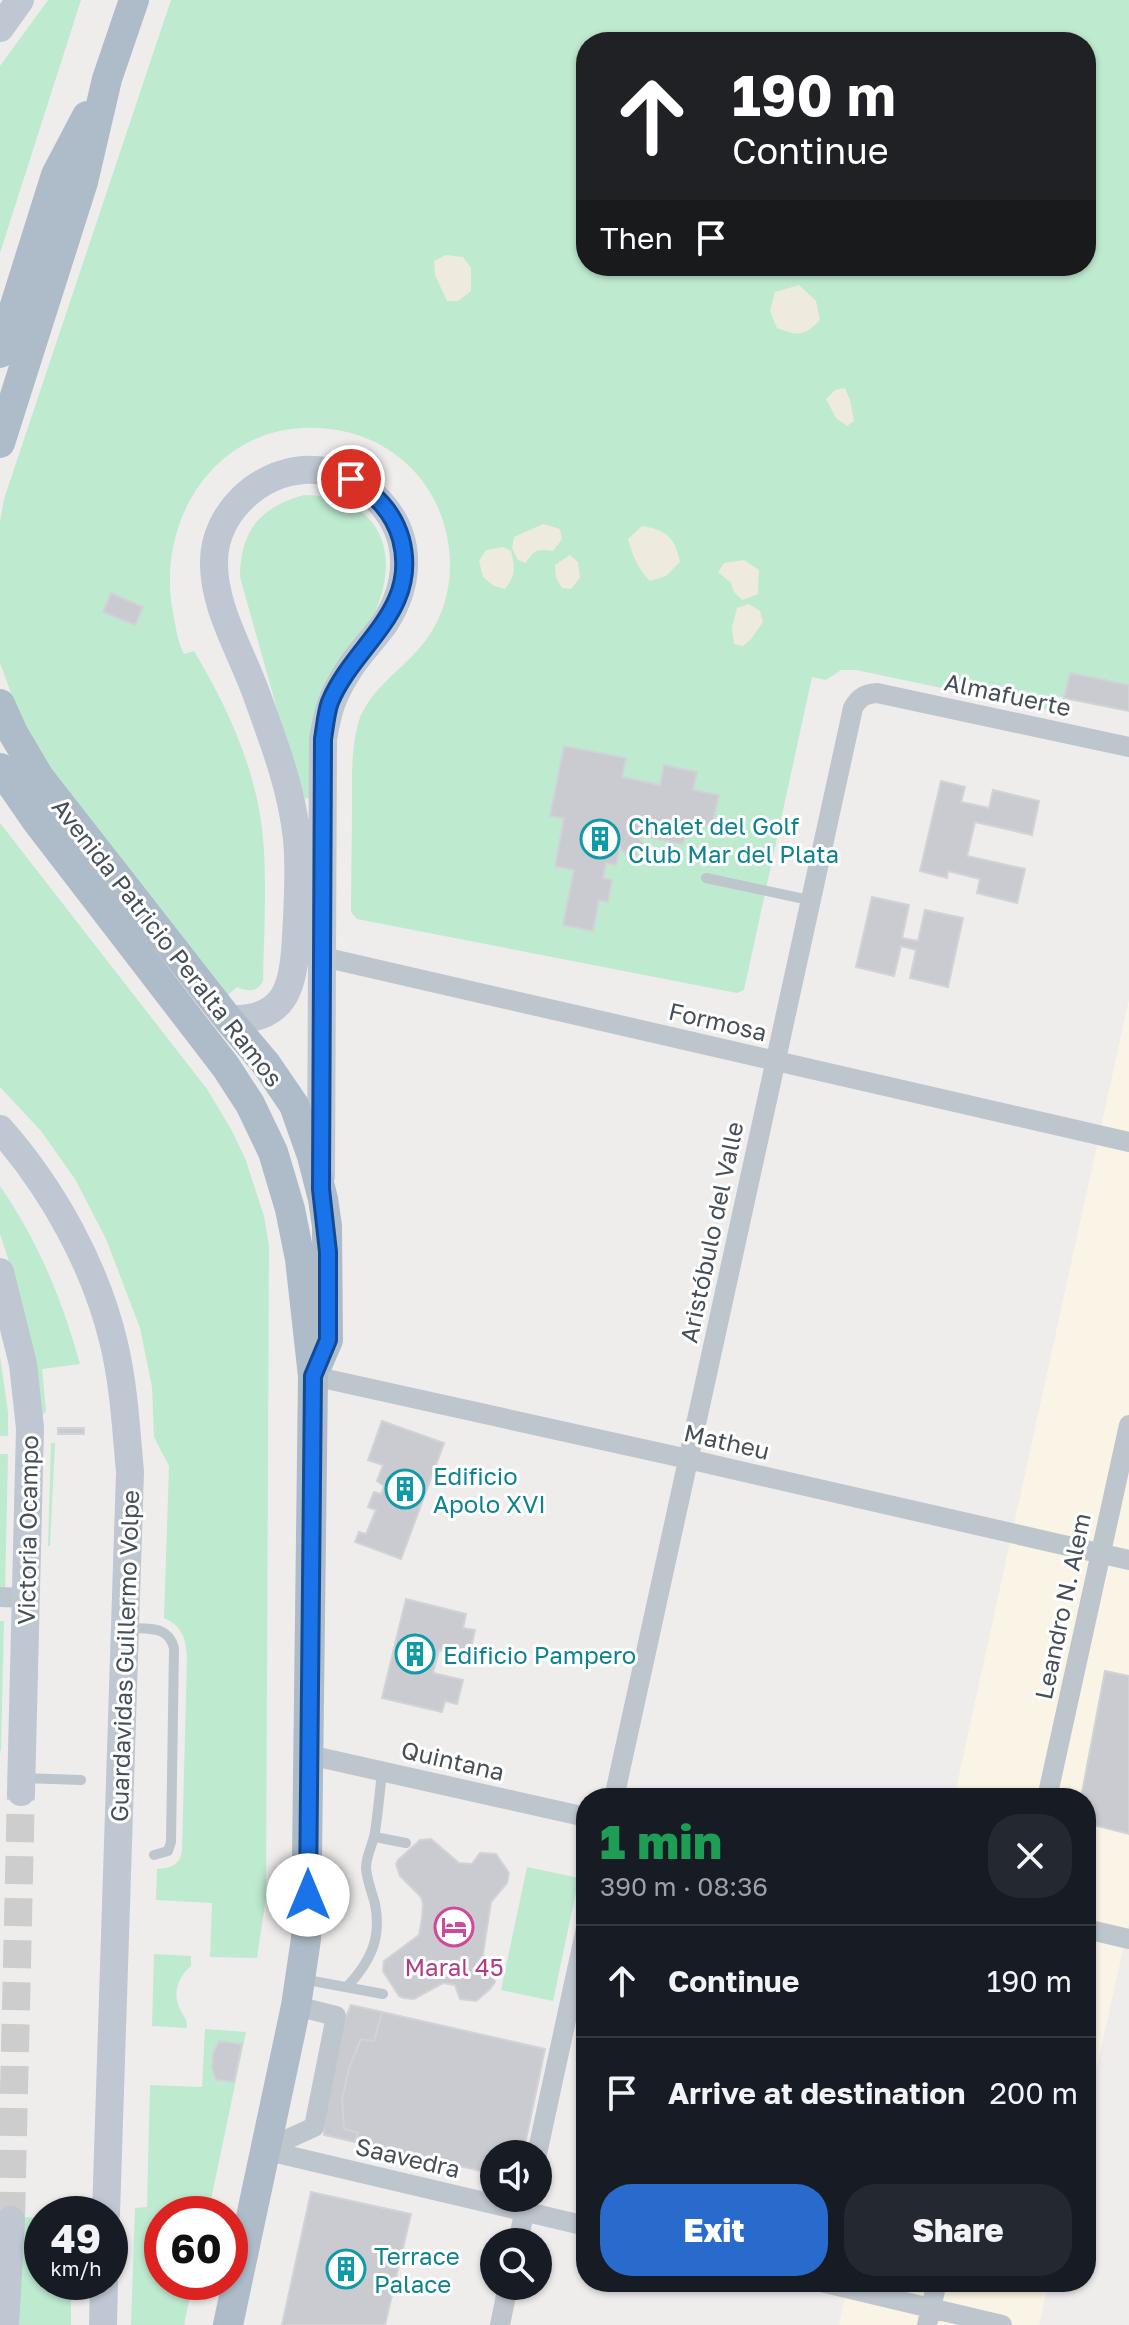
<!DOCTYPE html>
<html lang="en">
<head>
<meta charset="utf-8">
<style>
	:root { --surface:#171b24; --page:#242831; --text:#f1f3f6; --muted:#9ea1a6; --line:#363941; --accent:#296bcc }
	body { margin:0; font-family:"Golos Text",sans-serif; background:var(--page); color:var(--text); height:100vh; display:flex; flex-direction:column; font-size:30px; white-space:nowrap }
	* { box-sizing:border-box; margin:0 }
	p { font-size:26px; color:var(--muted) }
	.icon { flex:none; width:44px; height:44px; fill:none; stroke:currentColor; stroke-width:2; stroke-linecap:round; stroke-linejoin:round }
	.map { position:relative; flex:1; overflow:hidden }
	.details { position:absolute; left:576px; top:1788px; width:520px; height:504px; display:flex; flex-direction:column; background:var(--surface); border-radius:32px; box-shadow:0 2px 6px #0004 }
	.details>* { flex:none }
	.banner { position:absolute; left:576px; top:32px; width:520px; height:244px; border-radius:32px; box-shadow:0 2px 6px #0004; background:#202124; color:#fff; overflow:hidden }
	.controls { position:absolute; left:480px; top:2140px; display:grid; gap:16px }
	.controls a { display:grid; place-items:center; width:72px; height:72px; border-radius:50%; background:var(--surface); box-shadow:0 2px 6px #0004; font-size:40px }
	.speed { position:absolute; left:24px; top:2196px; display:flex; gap:16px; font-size:40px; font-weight:700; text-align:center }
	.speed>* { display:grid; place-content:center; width:104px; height:104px; border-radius:50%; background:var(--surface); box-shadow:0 2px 6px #0004; line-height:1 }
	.speed small { font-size:20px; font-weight:400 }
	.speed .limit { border:12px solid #d22; background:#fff; color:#111 }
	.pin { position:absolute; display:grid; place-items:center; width:68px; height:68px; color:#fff; margin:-34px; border:4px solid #fff; border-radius:50%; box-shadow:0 2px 8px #0007 }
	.me { position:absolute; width:88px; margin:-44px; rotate:0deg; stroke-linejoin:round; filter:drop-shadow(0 0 6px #0008) }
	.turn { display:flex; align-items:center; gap:28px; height:168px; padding:0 24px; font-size:36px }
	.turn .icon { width:104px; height:104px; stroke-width:2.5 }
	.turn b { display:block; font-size:56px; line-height:68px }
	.then { display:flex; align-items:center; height:76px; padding:0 24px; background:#0003; gap:16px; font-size:30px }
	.round { display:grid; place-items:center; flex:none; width:84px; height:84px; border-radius:32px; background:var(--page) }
	.headline { display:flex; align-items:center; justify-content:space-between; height:136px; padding:0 24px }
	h1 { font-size:48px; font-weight:800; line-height:60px; color:#1e9e55 }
	.primary-button { display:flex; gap:16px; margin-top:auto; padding:16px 24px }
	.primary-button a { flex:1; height:92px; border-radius:32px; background:var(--accent); color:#fff; font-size:32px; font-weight:800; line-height:92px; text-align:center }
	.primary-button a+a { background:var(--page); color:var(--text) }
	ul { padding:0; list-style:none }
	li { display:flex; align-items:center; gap:24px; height:112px; padding:0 24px; border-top:2px solid var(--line) }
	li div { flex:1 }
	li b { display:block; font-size:30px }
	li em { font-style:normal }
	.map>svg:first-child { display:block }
	.commercial { fill:#f9f4e6 }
	.green { fill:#beead0; fill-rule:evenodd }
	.sand { fill:#efeade }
	.building { fill:#cacbd1; stroke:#d1d3d7; stroke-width:2 }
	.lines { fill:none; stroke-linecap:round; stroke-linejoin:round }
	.secondary-tunnel { stroke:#cdcdce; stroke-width:28; stroke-dasharray:28 14; stroke-linecap:butt }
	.lane { stroke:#bec6cd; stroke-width:10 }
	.street { stroke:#bec6cd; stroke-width:20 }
	.secondary { stroke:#bec7d2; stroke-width:28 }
	.primary { stroke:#aebbc9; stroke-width:30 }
	.route-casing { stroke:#114b97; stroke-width:20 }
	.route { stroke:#1a73e8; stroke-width:14 }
	.labels { text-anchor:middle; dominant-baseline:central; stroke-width:6; stroke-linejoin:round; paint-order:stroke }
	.street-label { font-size:24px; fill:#464f58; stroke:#fff }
	.culture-label { font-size:24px; fill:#0d838f; stroke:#fff; text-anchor:start }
	.hotel-label { font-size:24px; fill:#b23c85; stroke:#fff }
</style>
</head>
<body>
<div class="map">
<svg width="1129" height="2325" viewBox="0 0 1129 2325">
	<rect width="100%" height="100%" fill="#efecec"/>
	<!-- commercial -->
	<path class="commercial" d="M1129 999V1923L1086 2115V1798H954Z
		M848 2282H1049L1039 2325H839Z"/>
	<!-- green -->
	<path class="green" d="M48 0H81L0 253V66Z
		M171 0H1129V711L1051 695 1047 710 856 670H841L826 680 812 677 744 990 737 993 357 919 351 912C351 876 352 839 352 803 352 777 351 749 358 724 367 691 401 671 422 645 466 592 456 509 407 464 382 441 352 430 319 428 217 422 155 519 173 613 176 627 177 641 184 654L194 651C225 703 252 760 261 821 268 871 264 930 263 981 258 992 247 992 237 987L226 997 56 777 31 738 14 701 0 663V522L4 499ZM586 42H1086V266H586Z
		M304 495C366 495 399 536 381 596L309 798 306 799 301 795 240 577C240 531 260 507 304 495Z
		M0 823 207 1089 232 1131 245 1158 264 1216 269 1246 266 1897 257 1958 210 1957 212 1903 156 1900 157 1869C171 1868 180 1865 182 1851L187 1657C186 1638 182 1626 164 1618L169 1466 154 1437 152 1387 140 1328 106 1239 75 1179 41 1131 0 1087Z
		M0 1186C38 1241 62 1299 80 1364L42 1369 46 1411 41 1417 15 1280 0 1234Z
		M0 1356 8 1412V1436H0Z
		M51 1443H55L50 1546H48Z
		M0 1454H8L5 1591H0Z
		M0 1621H4L1 1751H0Z
		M527 1867 579 1878 553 2001 501 1990Z
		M154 1954 191 1956V1966C178 1977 172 1993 180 2009 184 2017 187 2018 187 2028L152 2026Z
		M205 2029 246 2032 208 2214H162V2282H193L184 2325H131L135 2208 147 2207 150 2085 202 2087Z
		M22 2217 42 2218V2282H71V2325H16Z"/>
	<!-- sand -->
	<path class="sand" d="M446 255 463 257 471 268V291L458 301H447L435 275 434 261Z
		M799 285 816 301 820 320C803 337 799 336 777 328L770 311 775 292Z
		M845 388 850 400 854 421 847 426 836 418 826 399 835 390Z
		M543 524 560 529 562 539 553 551C538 549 534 549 526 563L518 560 512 548 514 537Z
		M642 526C667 530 675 538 680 562L666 576 650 581C637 568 633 556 628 539Z
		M503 547 511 551C515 568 516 575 505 589L494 586 483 577 479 561 486 550Z
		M570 555 578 562 580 578 571 589 562 588 556 578 555 565Z
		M744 560 759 570 758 594 742 600 734 592 731 583 718 572 724 563Z
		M749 604 760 611 763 622 751 639 743 646 734 644 732 627 737 608Z"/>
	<!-- building -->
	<path class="building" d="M111 593 143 607 135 625 103 612Z
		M1070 673 1129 685V711L1064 698Z
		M564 746 626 758 622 777 660 785 664 765 697 772 693 790 719 795 712 827 688 822 683 844 636 835 646 846 629 859 620 847 616 865 606 863 603 878 612 880 608 902 599 900 593 931 563 925 574 870 555 866 564 818 550 816Z
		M941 781 965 787 961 802 989 808 993 790 1039 801 1032 835 975 822 967 856 1025 869 1017 903 977 893 980 879 948 871 947 878 920 871Z
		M872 897 909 905 902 938 918 941 925 910 963 918 948 987 910 978 916 950 901 946 894 976 856 967Z
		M382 1421 444 1443 401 1559 355 1542 359 1532 366 1534 376 1510 368 1507 374 1492 381 1494 384 1486 377 1481 383 1465 368 1460Z
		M58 1428H84V1434H58Z
		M406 1599 466 1614 463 1628 475 1630 469 1657 439 1650 433 1673 463 1680 457 1704 445 1701 442 1712 382 1698Z
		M1105 1671 1129 1676V1834L1086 1823V1798H1081Z
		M431 1839 459 1863 472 1864 480 1853 496 1854 509 1873 507 1883 491 1902 483 1954 495 1982 490 1989 476 2001 460 1999 455 1985 443 1983 414 1999 404 1998 399 1996 383 1971 384 1961 419 1935 422 1918 423 1904 421 1897 400 1876 396 1864 398 1860 420 1840Z
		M351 2005 382 2012 374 2041 361 2039 349 2068 342 2100 344 2129 358 2133 355 2142 324 2135 323 2111 339 2034Z
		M382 2012 545 2049 523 2154H494V2174L355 2142 358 2133 344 2129 342 2100 349 2068 361 2039 374 2041Z
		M219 2041 242 2044 234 2082 216 2080 212 2068 213 2053Z
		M311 2192 411 2214 385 2325H282Z"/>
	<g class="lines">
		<!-- secondary-tunnel -->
		<path class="secondary-tunnel" d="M11 2220 21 1792"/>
		<!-- lane -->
		<path class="lane" d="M706 878 809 900
			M128 1628C148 1629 168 1625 174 1648L171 1842 168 1851 154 1855
			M23 1778 81 1780
			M375 1837 406 1843
			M302 1979 383 1994
			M347 1987C370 1962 382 1939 375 1904 372 1892 367 1881 366 1868 366 1855 373 1845 375 1832 378 1812 380 1791 382 1771"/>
		<!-- street -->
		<path class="street" d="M310 954 1129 1142
			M313 1376 688 1459 1129 1560
			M0 1597 26 1598
			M309 1755 586 1817
			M614 1798 853 708C859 697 865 694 877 693L1129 747
			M1047 1798 1129 1425
			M1086 1929 1129 1939
			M264 2150 586 2226
			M264 2150 314 2127 336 2016 296 2006
			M537 2154 586 1928
			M518 2242 527 2199
			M821 2282 1002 2325
			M500 2325 508 2286
			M927 2325 937 2282"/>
		<!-- secondary -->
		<path class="secondary" d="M0 28 20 0
			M228 1019C287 1022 294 985 296 936 298 904 300 870 297 839 292 789 273 740 256 693 241 651 213 607 214 561 215 513 257 474 303 470 332 468 360 480 379 501 413 537 410 584 385 623 373 640 358 654 348 671 332 696 328 710 323 739L321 1176
			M0 1129C53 1189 96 1267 114 1344 124 1386 126 1429 130 1472L106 2214
			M0 1272 23 1364 30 1428 21 1792
			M5 2325 11 2220
			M103 2325 104 2282"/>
		<!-- primary -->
		<path class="primary" d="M0 353 56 175 87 116
			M0 443 83 182 107 79 134 0
			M0 704 13 733 39 777 228 1019 266 1064 294 1105 312 1156 323 1199 327 1226 328 1340 318 1363
			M0 768 36 820 226 1067 250 1104 273 1152 290 1209 300 1259 313 1376 306 1939 296 2006 228 2325"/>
	</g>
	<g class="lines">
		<defs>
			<path id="route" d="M308 1895 313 1376 328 1340V1252L321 1189 323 739C325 727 326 713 330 702 354 644 420 611 401 539 393 511 375 494 351 479"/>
		</defs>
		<!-- route casing -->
		<use href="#route" class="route-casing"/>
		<!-- route -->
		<use href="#route" class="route"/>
	</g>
	<!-- icons -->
	<defs>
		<symbol id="building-ring" viewBox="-11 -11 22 22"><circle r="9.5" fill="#fff" stroke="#0f9aa8" stroke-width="1.5"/><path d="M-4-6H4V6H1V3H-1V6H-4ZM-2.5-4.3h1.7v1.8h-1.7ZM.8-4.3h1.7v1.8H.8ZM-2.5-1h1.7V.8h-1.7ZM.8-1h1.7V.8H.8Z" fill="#0f9aa8"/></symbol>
		<symbol id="hotel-ring" viewBox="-11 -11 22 22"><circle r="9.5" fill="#fff" stroke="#d1479c" stroke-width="1.5"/><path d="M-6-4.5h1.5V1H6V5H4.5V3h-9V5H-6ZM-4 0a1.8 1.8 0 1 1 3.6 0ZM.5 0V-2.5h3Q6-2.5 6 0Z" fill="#d1479c"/></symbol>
	</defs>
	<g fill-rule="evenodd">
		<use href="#building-ring" x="578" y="817" width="44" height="44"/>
		<use href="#building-ring" x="383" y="1467" width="44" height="44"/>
		<use href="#building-ring" x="393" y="1632" width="44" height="44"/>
		<use href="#hotel-ring" x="432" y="1905" width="44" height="44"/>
		<use href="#building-ring" x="324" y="2247" width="44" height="44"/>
	</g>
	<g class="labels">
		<!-- street labels -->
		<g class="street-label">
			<text transform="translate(1008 694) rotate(12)">Almafuerte</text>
			<text transform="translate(168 942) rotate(52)">Avenida Patricio Peralta Ramos</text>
			<text transform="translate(718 1021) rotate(13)">Formosa</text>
			<text transform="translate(711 1232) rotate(-78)">Aristóbulo del Valle</text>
			<text transform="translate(727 1441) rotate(13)">Matheu</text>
			<text transform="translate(27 1530) rotate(-89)">Victoria Ocampo</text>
			<text transform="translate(1062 1606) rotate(-78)">Leandro N. Alem</text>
			<text transform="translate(124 1656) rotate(-88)">Guardavidas Guillermo Volpe</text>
			<text transform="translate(453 1760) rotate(13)">Quintana</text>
			<text transform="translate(408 2157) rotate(13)">Saavedra</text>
		</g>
		<!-- culture labels -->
		<g class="culture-label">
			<text x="628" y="825">Chalet del Golf<tspan x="628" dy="28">Club Mar del Plata</tspan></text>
			<text x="433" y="1475">Edificio<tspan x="433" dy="28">Apolo XVI</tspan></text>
			<text x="443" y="1654">Edificio Pampero</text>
			<text x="374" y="2255">Terrace<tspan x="374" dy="28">Palace</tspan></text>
		</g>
		<!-- hotel labels -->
		<g class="hotel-label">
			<text x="454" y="1966">Maral 45</text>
		</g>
	</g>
</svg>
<div class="controls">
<a><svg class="icon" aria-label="sound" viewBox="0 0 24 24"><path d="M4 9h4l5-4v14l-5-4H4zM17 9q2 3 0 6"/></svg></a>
<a><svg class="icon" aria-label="search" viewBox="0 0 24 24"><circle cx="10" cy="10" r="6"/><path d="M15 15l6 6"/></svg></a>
</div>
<div class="speed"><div>49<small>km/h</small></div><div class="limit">60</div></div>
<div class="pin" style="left:351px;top:479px;background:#d93025"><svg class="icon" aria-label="arrive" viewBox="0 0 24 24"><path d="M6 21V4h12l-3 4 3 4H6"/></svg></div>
<svg class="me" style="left:308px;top:1895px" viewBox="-20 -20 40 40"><circle r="19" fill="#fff"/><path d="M0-13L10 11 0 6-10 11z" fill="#1a73e8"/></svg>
<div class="banner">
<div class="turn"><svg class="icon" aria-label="ahead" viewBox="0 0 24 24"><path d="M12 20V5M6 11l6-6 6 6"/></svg><div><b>190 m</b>Continue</div></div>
<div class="then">Then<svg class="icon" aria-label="arrive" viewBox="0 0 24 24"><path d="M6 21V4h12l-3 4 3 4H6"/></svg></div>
</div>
<section class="details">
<div class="headline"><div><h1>1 min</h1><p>390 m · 08:36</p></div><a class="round"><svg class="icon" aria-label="close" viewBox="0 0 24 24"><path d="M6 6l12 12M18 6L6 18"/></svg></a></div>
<ul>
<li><svg class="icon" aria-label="ahead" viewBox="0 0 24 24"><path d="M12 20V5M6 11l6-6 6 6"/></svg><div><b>Continue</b></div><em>190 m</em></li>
<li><svg class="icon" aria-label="arrive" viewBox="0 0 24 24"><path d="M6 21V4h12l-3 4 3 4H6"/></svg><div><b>Arrive at destination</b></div><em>200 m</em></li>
</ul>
<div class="primary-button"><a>Exit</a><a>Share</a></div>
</section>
</div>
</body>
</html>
